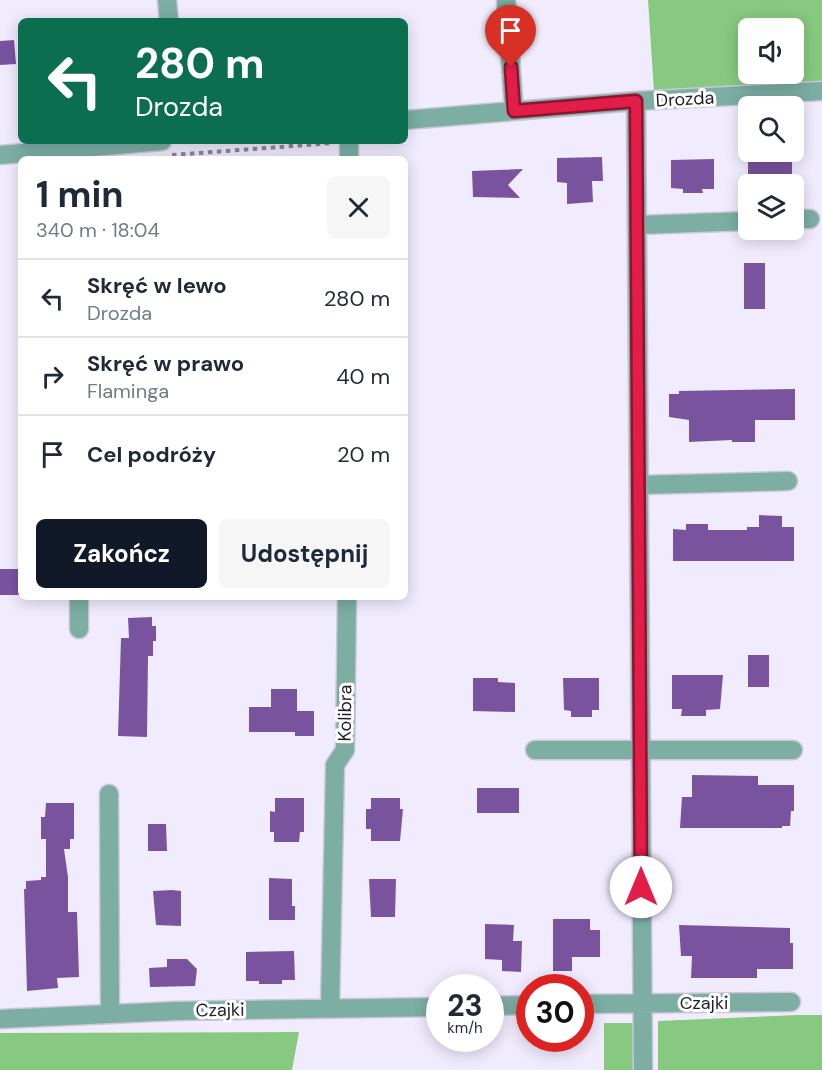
<!DOCTYPE html>
<html lang="pl">
<head>
<meta charset="utf-8">
<style>
	:root { --surface:#fff; --page:#f6f6f7; --text:#1f2937; --muted:#747a83; --line:#e0e1e3; --accent:#111827 }
	body { margin:0; font-family:"DM Sans",sans-serif; background:var(--page); color:var(--text); height:100vh; display:flex; flex-direction:column; font-size:22px; white-space:nowrap }
	* { box-sizing:border-box; margin:0 }
	p { font-size:20px; color:var(--muted) }
	.icon { flex:none; width:33px; height:33px; fill:none; stroke:currentColor; stroke-width:2; stroke-linecap:round; stroke-linejoin:round }
	.map { position:relative; flex:1; overflow:hidden }
	.panel { position:absolute; left:18px; top:156px; width:390px; height:444px; display:flex; flex-direction:column; background:var(--surface); border-radius:9px; box-shadow:0 3px 15px #0003 }
	.panel>* { flex:none }
	.guide { position:absolute; left:18px; top:18px; width:390px; height:126px; border-radius:9px; box-shadow:0 3px 15px #0003; background:#0b6e4f; color:#fff; overflow:hidden }
	.fabs { position:absolute; left:738px; top:18px; display:grid; gap:12px }
	.fabs a { display:grid; place-items:center; width:66px; height:66px; border-radius:9px; background:var(--surface); box-shadow:0 3px 15px #0003; font-size:30px }
	.speed { position:absolute; left:426px; top:974px; display:flex; gap:12px; font-size:30px; font-weight:700; text-align:center }
	.speed>* { display:grid; place-content:center; width:78px; height:78px; border-radius:50%; background:var(--surface); box-shadow:0 3px 15px #0003; line-height:1 }
	.speed small { font-size:15px; font-weight:400 }
	.speed .limit { border:9px solid #d22; background:#fff; color:#111 }
	.pin { position:absolute; display:grid; place-items:center; width:51px; height:51px; color:#fff; margin:-62px -26px; border-radius:50% 50% 50% 0; rotate:-45deg; box-shadow:0 0 6px #0007 }
	.pin .icon { rotate:45deg }
	.me { position:absolute; width:66px; margin:-33px; rotate:0deg; stroke-linejoin:round; filter:drop-shadow(0 0 4px #0008) }
	.turn { display:flex; align-items:center; gap:21px; height:126px; padding:0 18px; font-size:27px }
	.turn .icon { width:78px; height:78px; stroke-width:2.5 }
	.turn b { display:block; font-size:42px; line-height:51px }
	.round { display:grid; place-items:center; flex:none; width:63px; height:63px; border-radius:9px; background:var(--page) }
	.headline { display:flex; align-items:center; justify-content:space-between; height:102px; padding:0 18px }
	h1 { font-size:36px; font-weight:700; line-height:45px }
	.primary-button { display:flex; gap:12px; margin-top:auto; padding:12px 18px }
	.primary-button a { flex:1; height:69px; border-radius:9px; background:var(--accent); color:#fff; font-size:24px; font-weight:700; line-height:69px; text-align:center }
	.primary-button a+a { background:var(--page); color:var(--text) }
	ul { padding:0; list-style:none }
	li { display:flex; align-items:center; gap:18px; height:78px; padding:0 18px; border-top:2px solid var(--line) }
	li div { flex:1 }
	li b { display:block; font-size:22px }
	li em { font-style:normal }
	.map>svg:first-child { display:block }
	.forest { fill:#87c980; fill-rule:evenodd }
	.building { fill:#7a539f }
	.lines { fill:none; stroke-linecap:round; stroke-linejoin:round }
	.minor-casing { stroke:#cbc7d7; stroke-width:21 }
	.path { stroke:#8b8896; stroke-width:4; stroke-dasharray:4.5 4.5; stroke-linecap:butt }
	.minor { stroke:#7caea4; stroke-width:18 }
	.route-casing { stroke:#92132f; stroke-width:15 }
	.route { stroke:#e11d48; stroke-width:10 }
	.labels { text-anchor:middle; dominant-baseline:central; stroke-width:6; stroke-linejoin:round; paint-order:stroke }
	.street-label { font-size:18px; fill:#201e28; stroke:#fff }
</style>
</head>
<body>
<div class="map">
<svg width="822" height="1070" viewBox="0 0 822 1070">
	<rect width="100%" height="100%" fill="#f0ecfe"/>
	<!-- forest -->
	<path class="forest" d="M648 0H822V83L654 92ZM748 28H794V74H748Z
		M798 1015H822V1070H658V1021Z
		M604 1023H633L634 1070H604Z
		M299 1032 292 1070H0V1033Z"/>
	<!-- building -->
	<path class="building" d="M14 40 16 64 0 65V41Z
		M748 152H792V181H780V184H759V181H748Z
		M602 157 603 181H592L593 202 567 204V183L557 182V158Z
		M714 159V189H702L703 193H683V189L671 188V160Z
		M523 169 508 185 520 198 473 197 472 171Z
		M744 263H765V309H744Z
		M795 389V420H755V442H732V440L689 442V420L669 417V394H679V391Z
		M759 515 782 516V527H794V561H673V529L686 530V524H708V530H747V527H759Z
		M0 569H21V595H0Z
		M152 617V626H156V641H153V656H148L147 737 118 736 121 638H129L128 618Z
		M748 655H769V687H748Z
		M672 675H723L720 709 706 710V716H681L682 709H672Z
		M473 678H498V682L515 683V712L473 711Z
		M563 678H599V710H592V717H571V711L564 710Z
		M271 689H297V711H314V736H295V732H249V707H271Z
		M692 775 758 776V785H794V811H791L790 826H782V828H680L682 797H692Z
		M477 788H519V813H477Z
		M275 798H304V832H300L299 842H274V832H270V811L275 812Z
		M371 798H400V809H403L400 841H371V829H366V809H371Z
		M46 803H74V839H70V849H64L68 877V912H77L79 977 57 978 58 988 27 991 24 889H26V881L41 880V877H46V839H41V817H45Z
		M148 824H166L167 851H148Z
		M269 878 292 879V906H295V920H269Z
		M369 879H396L395 917H371Z
		M172 890 181 891V926L156 925 153 891Z
		M553 919H590V930H600V957H572V971H553Z
		M485 924 514 925 513 941H522L521 972 502 971V960L485 959Z
		M679 925 790 928V943H793V969H757V978H691L692 956H681Z
		M294 951 295 980H282V984H259V981H246V952Z
		M167 959H187L197 969 195 986 150 987 149 968 167 967Z"/>
	<g class="lines">
		<defs>
			<path id="minor" d="M167 0 169 21
				M506 0 514 111
				M636 101 643 1070
				M405 120 636 101 822 91
				M0 155 162 141
				M349 159V141
				M794 219H810
				M638 225 748 221
				M639 485 788 481
				M79 629V597
				M535 750H793
				M109 794 110 1014
				M580 1004 791 1002
				M490 1006 530 1005
				M330 1009 335 765 345 750 347 597
				M0 1019 176 1011 440 1007"/>
		</defs>
		<!-- minor casing -->
		<use href="#minor" class="minor-casing"/>
		<!-- path -->
		<path class="path" d="M172 155 333 143"/>
		<!-- minor -->
		<use href="#minor" class="minor"/>
	</g>
	<g class="lines">
		<defs>
			<path id="route" d="M511 67 514 111 636 101 641 887"/>
		</defs>
		<!-- route casing -->
		<use href="#route" class="route-casing"/>
		<!-- route -->
		<use href="#route" class="route"/>
	</g>
	<g class="labels">
		<!-- street labels -->
		<g class="street-label">
			<text transform="translate(685 99) rotate(-3)">Drozda</text>
			<text transform="translate(345 713) rotate(-89)">Kolibra</text>
			<text x="704" y="1003">Czajki</text>
			<text transform="translate(220 1010) rotate(-1)">Czajki</text>
		</g>
	</g>
</svg>
<div class="fabs">
<a><svg class="icon" aria-label="sound" viewBox="0 0 24 24"><path d="M4 9h4l5-4v14l-5-4H4zM17 9q2 3 0 6"/></svg></a>
<a><svg class="icon" aria-label="search" viewBox="0 0 24 24"><circle cx="10" cy="10" r="6"/><path d="M15 15l6 6"/></svg></a>
<a><svg class="icon" aria-label="layers" viewBox="0 0 24 24"><path d="M12 4l9 5-9 5-9-5zM3 14l9 5 9-5"/></svg></a>
</div>
<div class="speed"><div>23<small>km/h</small></div><div class="limit">30</div></div>
<div class="pin" style="left:511px;top:67px;background:#d93025"><svg class="icon" aria-label="arrive" viewBox="0 0 24 24"><path d="M6 21V4h12l-3 4 3 4H6"/></svg></div>
<svg class="me" style="left:641px;top:887px" viewBox="-20 -20 40 40"><circle r="19" fill="#fff"/><path d="M0-13L10 11 0 6-10 11z" fill="#e11d48"/></svg>
<div class="guide">
<div class="turn"><svg class="icon" aria-label="left" viewBox="0 0 24 24"><path d="M17 20v-9H6M10 6l-5 5 5 5"/></svg><div><b>280 m</b>Drozda</div></div>
</div>
<section class="panel">
<div class="headline"><div><h1>1 min</h1><p>340 m · 18:04</p></div><a class="round"><svg class="icon" aria-label="close" viewBox="0 0 24 24"><path d="M6 6l12 12M18 6L6 18"/></svg></a></div>
<ul>
<li><svg class="icon" aria-label="left" viewBox="0 0 24 24"><path d="M17 20v-9H6M10 6l-5 5 5 5"/></svg><div><b>Skręć w lewo</b><p>Drozda</p></div><em>280 m</em></li>
<li><svg class="icon" aria-label="right" viewBox="0 0 24 24"><path d="M7 20v-9h11M14 6l5 5-5 5"/></svg><div><b>Skręć w prawo</b><p>Flaminga</p></div><em>40 m</em></li>
<li><svg class="icon" aria-label="arrive" viewBox="0 0 24 24"><path d="M6 21V4h12l-3 4 3 4H6"/></svg><div><b>Cel podróży</b></div><em>20 m</em></li>
</ul>
<div class="primary-button"><a>Zakończ</a><a>Udostępnij</a></div>
</section>
</div>
</body>
</html>
